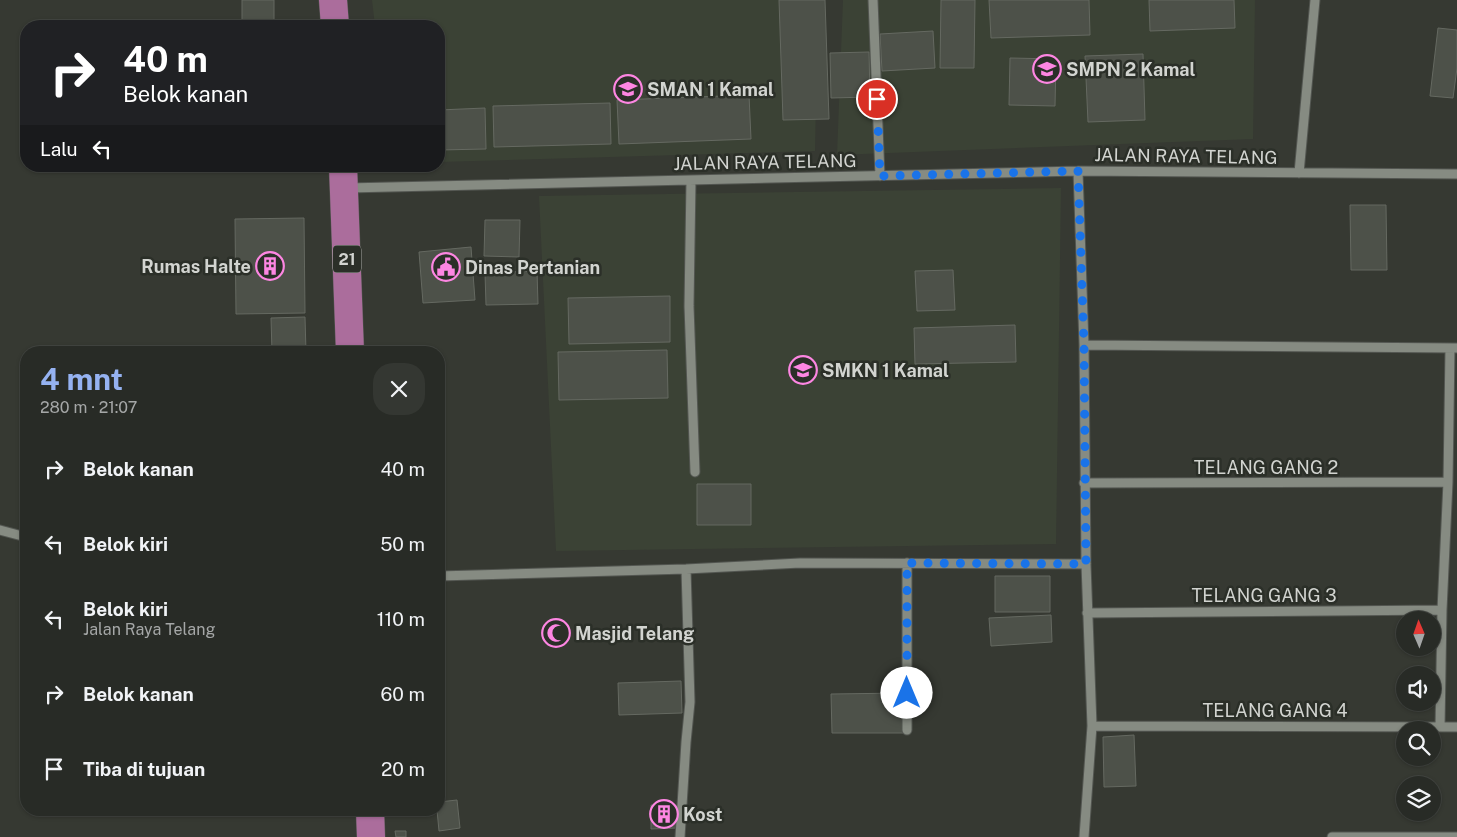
<!DOCTYPE html>
<html lang="id">
<head>
<meta charset="utf-8">
<style>
	:root { --surface:#282b26; --page:#343732; --text:#f1f3f6; --muted:#a5a7a7; --line:#444743; --accent:#95b2f1 }
	body { margin:0; font-family:"Public Sans",sans-serif; background:var(--page); color:var(--text); height:100vh; display:flex; flex-direction:column; font-size:19px; white-space:nowrap }
	* { box-sizing:border-box; margin:0 }
	p { font-size:16px; color:var(--muted) }
	.icon { flex:none; width:28px; height:28px; fill:none; stroke:currentColor; stroke-width:2; stroke-linecap:round; stroke-linejoin:round }
	.map { position:relative; flex:1; overflow:hidden }
	.side { position:absolute; left:20px; top:346px; width:425px; height:470px; display:flex; flex-direction:column; background:var(--surface); border-radius:20px; box-shadow:0 1px 4px #0004,0 0 0 1px var(--line) }
	.side>* { flex:none }
	.hud { position:absolute; left:20px; top:20px; width:425px; height:152px; border-radius:20px; box-shadow:0 1px 4px #0004,0 0 0 1px var(--line); background:#202124; color:#fff; overflow:hidden }
	.needle { width:32px; rotate:358deg }
	.controls { position:absolute; left:1396px; top:611px; display:grid; gap:10px }
	.controls a { display:grid; place-items:center; width:45px; height:45px; border-radius:50%; background:var(--surface); box-shadow:0 1px 4px #0004,0 0 0 1px var(--line); font-size:25px }
	.pin { position:absolute; display:grid; place-items:center; width:42px; height:42px; color:#fff; margin:-21px; border:2px solid #fff; border-radius:50%; box-shadow:0 1px 5px #0007 }
	.me { position:absolute; width:55px; margin:-28px; rotate:0deg; stroke-linejoin:round; filter:drop-shadow(0 0 4px #0008) }
	.turn { display:flex; align-items:center; gap:18px; height:105px; padding:0 20px; font-size:22px }
	.turn .icon { width:65px; height:65px; stroke-width:2.5 }
	.turn b { display:block; font-size:35px; line-height:42px }
	.then { display:flex; align-items:center; height:48px; padding:0 20px; background:#0003; gap:10px; font-size:19px }
	.round { display:grid; place-items:center; flex:none; width:52px; height:52px; border-radius:20px; background:var(--page) }
	.headline { display:flex; align-items:center; justify-content:space-between; height:85px; padding:0 20px }
	h1 { font-size:30px; font-weight:700; line-height:38px; color:var(--accent) }
	ul { padding:0; list-style:none }
	li { display:flex; align-items:center; gap:15px; height:75px; padding:0 20px }
	li div { flex:1 }
	li b { display:block; font-size:19px }
	li em { font-style:normal }
	.map>svg:first-child { display:block }
	.built { fill:#3b4235 }
	.building { fill:#4d5149; stroke:#656961 }
	.lines { fill:none; stroke-linecap:round; stroke-linejoin:round }
	.minor-casing { stroke:#535651; stroke-width:11 }
	.highway-casing { stroke:#535651; stroke-width:29 }
	.minor { stroke:#868b82; stroke-width:9 }
	.highway { stroke:#ab6d9c; stroke-width:28 }
	.route { stroke:#1a73e8; stroke-width:9; stroke-dasharray:0 16.2 }
	.labels { text-anchor:middle; dominant-baseline:central; stroke-width:5; stroke-linejoin:round; paint-order:stroke }
	.shield { fill:#2b2f28; stroke:#a0a29e; stroke-width:1 }
	.shield-label { font-size:16px; font-weight:bold; fill:#d2d4d0 }
	.poi-label { font-size:18px; font-weight:bold; fill:#d2d4d0; stroke:#2b2f28; text-anchor:start }
	.street-label { font-size:18px; fill:#d2d4d0; stroke:#2b2f28 }
</style>
</head>
<body>
<div class="map">
<svg width="1457" height="837" viewBox="0 0 1457 837">
	<rect width="100%" height="100%" fill="#363932"/>
	<!-- built -->
	<path class="built" d="M372 0H818L815 151 439 162V26H375Z
		M843 0H1255L1253 139 837 155Z
		M1061 188 1056 544 556 551 539 196Z"/>
	<!-- building -->
	<path class="building" d="M242 0H274V26L242 25Z
		M779 0H825L829 119 783 120Z
		M941 0H975L974 68H940Z
		M989 0H1089L1090 35 991 38Z
		M1149 0H1234L1235 28 1150 31Z
		M1438 28 1457 30V68L1453 98 1430 96Z
		M933 31 935 68 882 71 880 34Z
		M869 52 870 97 831 98 830 53Z
		M1143 54 1145 120 1088 122 1085 56Z
		M1010 58 1056 59 1055 106 1009 105Z
		M749 95 751 139 619 144 617 100Z
		M610 103 611 144 494 147 493 106Z
		M485 108 486 149 439 150V110Z
		M1350 205H1386L1387 270H1351Z
		M304 218 305 313 236 314 235 219Z
		M485 220H520L519 257 484 256Z
		M471 247 475 300 423 303 419 252Z
		M953 270 955 310 917 311 915 271Z
		M537 271 538 304 486 305 485 273Z
		M670 296V342L569 344 568 298Z
		M305 317 306 352H272L271 318Z
		M1015 325 1016 362 915 364 914 328Z
		M667 350 668 398 559 400 558 352Z
		M697 484H751V525H697Z
		M995 576H1050V612H995Z
		M1051 615 1052 642 991 646 989 618Z
		M681 681 682 713 619 715 618 683Z
		M903 693V733H832L831 694Z
		M1134 735 1136 786 1104 787 1103 737Z
		M457 800 460 828 439 831 437 810H439V802Z
		M651 805H676L677 828 651 829Z
		M395 831H406V837H396Z"/>
	<g class="lines">
		<defs>
			<path id="minor" d="M873 0 880 176
				M1078 171 1084 345 1086 564 1092 726 1084 837
				M1299 173 1315 0
				M691 181 689 306 695 472
				M347 188 1078 171 1457 174
				M1084 345 1457 348
				M1084 483 1448 482
				M0 530 26 537
				M907 563V730
				M439 576 686 569 800 563 1086 564
				M1087 613 1442 610
				M1092 726 1457 727
				M1440 727 1442 610 1448 482 1450 348
				M680 837 686 742 690 702 686 569
				M1332 837H1457"/>
			<path id="highway" d="M333 0 335 26
				M343 166 350 352
				M370 810 371 837"/>
		</defs>
		<!-- minor casing -->
		<use href="#minor" class="minor-casing"/>
		<!-- highway casing -->
		<use href="#highway" class="highway-casing"/>
		<!-- minor -->
		<use href="#minor" class="minor"/>
		<!-- highway -->
		<use href="#highway" class="highway"/>
	</g>
	<g class="lines">
		<!-- route -->
		<path class="route" d="M877 99 880 176 1078 171 1084 345 1086 564 907 563V693"/>
	</g>
	<!-- icons -->
	<defs>
		<symbol id="school-ring" viewBox="-11 -11 22 22"><circle r="9.5" fill="#2b2f28" stroke="#fd86e2" stroke-width="1.5"/><path d="M0-5L7-2L0 1L-7-2ZM-4 1L0 2.5L4 1V4Q0 6-4 4Z" fill="#fd86e2"/></symbol>
		<symbol id="building-ring" viewBox="-11 -11 22 22"><circle r="9.5" fill="#2b2f28" stroke="#fd86e2" stroke-width="1.5"/><path d="M-4-6H4V6H1V3H-1V6H-4ZM-2.5-4.3h1.7v1.8h-1.7ZM.8-4.3h1.7v1.8H.8ZM-2.5-1h1.7V.8h-1.7ZM.8-1h1.7V.8H.8Z" fill="#fd86e2"/></symbol>
		<symbol id="civic-ring" viewBox="-11 -11 22 22"><circle r="9.5" fill="#2b2f28" stroke="#fd86e2" stroke-width="1.5"/><path d="M-.6-6.5H3V-4.5H.6V-3L4-1V1h2V6H-6V1h2V-1L-.6-3ZM-1.2 2.5V6h2.4V2.5Z" fill="#fd86e2"/></symbol>
		<symbol id="mosque-ring" viewBox="-11 -11 22 22"><circle r="9.5" fill="#2b2f28" stroke="#fd86e2" stroke-width="1.5"/><path d="M3.5-4.9A6 6 0 1 0 3.5 4.9A5 5 0 1 1 3.5-4.9Z" fill="#fd86e2"/></symbol>
	</defs>
	<g fill-rule="evenodd">
		<use href="#school-ring" x="1031" y="53" width="32" height="32"/>
		<use href="#school-ring" x="612" y="73" width="32" height="32"/>
		<use href="#building-ring" x="254" y="250" width="32" height="32"/>
		<use href="#civic-ring" x="430" y="251" width="32" height="32"/>
		<use href="#school-ring" x="787" y="354" width="32" height="32"/>
		<use href="#mosque-ring" x="540" y="617" width="32" height="32"/>
		<use href="#building-ring" x="648" y="798" width="32" height="32"/>
	</g>
	<g class="labels">
		<!-- shield labels -->
		<rect class="shield" x="333" y="245.5" width="28" height="27" rx="4"/>
		<g class="shield-label">
			<text x="347" y="259">21</text>
		</g>
		<!-- poi labels -->
		<g class="poi-label">
			<text x="1066" y="69">SMPN 2 Kamal</text>
			<text x="647" y="89">SMAN 1 Kamal</text>
			<text x="251" y="266" text-anchor="end">Rumas Halte</text>
			<text x="465" y="267">Dinas Pertanian</text>
			<text x="822" y="370">SMKN 1 Kamal</text>
			<text x="575" y="633">Masjid Telang</text>
			<text x="683" y="814">Kost</text>
		</g>
		<!-- street labels -->
		<g class="street-label">
			<text transform="translate(1186 156) rotate(1)">JALAN RAYA TELANG</text>
			<text transform="translate(765 162) rotate(-1)">JALAN RAYA TELANG</text>
			<text x="1266" y="467">TELANG GANG 2</text>
			<text x="1264" y="595">TELANG GANG 3</text>
			<text x="1275" y="710">TELANG GANG 4</text>
		</g>
	</g>
</svg>
<div class="controls">
<a><svg class="needle" viewBox="-14 -14 28 28"><path d="M0-13l5 13h-10z" fill="#e53935"/><path d="M0 13l5-13h-10z" fill="#a5a7a7"/></svg></a>
<a><svg class="icon" aria-label="sound" viewBox="0 0 24 24"><path d="M4 9h4l5-4v14l-5-4H4zM17 9q2 3 0 6"/></svg></a>
<a><svg class="icon" aria-label="search" viewBox="0 0 24 24"><circle cx="10" cy="10" r="6"/><path d="M15 15l6 6"/></svg></a>
<a><svg class="icon" aria-label="layers" viewBox="0 0 24 24"><path d="M12 4l9 5-9 5-9-5zM3 14l9 5 9-5"/></svg></a>
</div>
<div class="pin" style="left:877px;top:99px;background:#d93025"><svg class="icon" aria-label="arrive" viewBox="0 0 24 24"><path d="M6 21V4h12l-3 4 3 4H6"/></svg></div>
<svg class="me" style="left:907px;top:693px" viewBox="-20 -20 40 40"><circle r="19" fill="#fff"/><path d="M0-13L10 11 0 6-10 11z" fill="#1a73e8"/></svg>
<div class="hud">
<div class="turn"><svg class="icon" aria-label="right" viewBox="0 0 24 24"><path d="M7 20v-9h11M14 6l5 5-5 5"/></svg><div><b>40 m</b>Belok kanan</div></div>
<div class="then">Lalu<svg class="icon" aria-label="left" viewBox="0 0 24 24"><path d="M17 20v-9H6M10 6l-5 5 5 5"/></svg></div>
</div>
<section class="side">
<div class="headline"><div><h1>4 mnt</h1><p>280 m · 21:07</p></div><a class="round"><svg class="icon" aria-label="close" viewBox="0 0 24 24"><path d="M6 6l12 12M18 6L6 18"/></svg></a></div>
<ul>
<li><svg class="icon" aria-label="right" viewBox="0 0 24 24"><path d="M7 20v-9h11M14 6l5 5-5 5"/></svg><div><b>Belok kanan</b></div><em>40 m</em></li>
<li><svg class="icon" aria-label="left" viewBox="0 0 24 24"><path d="M17 20v-9H6M10 6l-5 5 5 5"/></svg><div><b>Belok kiri</b></div><em>50 m</em></li>
<li><svg class="icon" aria-label="left" viewBox="0 0 24 24"><path d="M17 20v-9H6M10 6l-5 5 5 5"/></svg><div><b>Belok kiri</b><p>Jalan Raya Telang</p></div><em>110 m</em></li>
<li><svg class="icon" aria-label="right" viewBox="0 0 24 24"><path d="M7 20v-9h11M14 6l5 5-5 5"/></svg><div><b>Belok kanan</b></div><em>60 m</em></li>
<li><svg class="icon" aria-label="arrive" viewBox="0 0 24 24"><path d="M6 21V4h12l-3 4 3 4H6"/></svg><div><b>Tiba di tujuan</b></div><em>20 m</em></li>
</ul>
</section>
</div>
</body>
</html>
